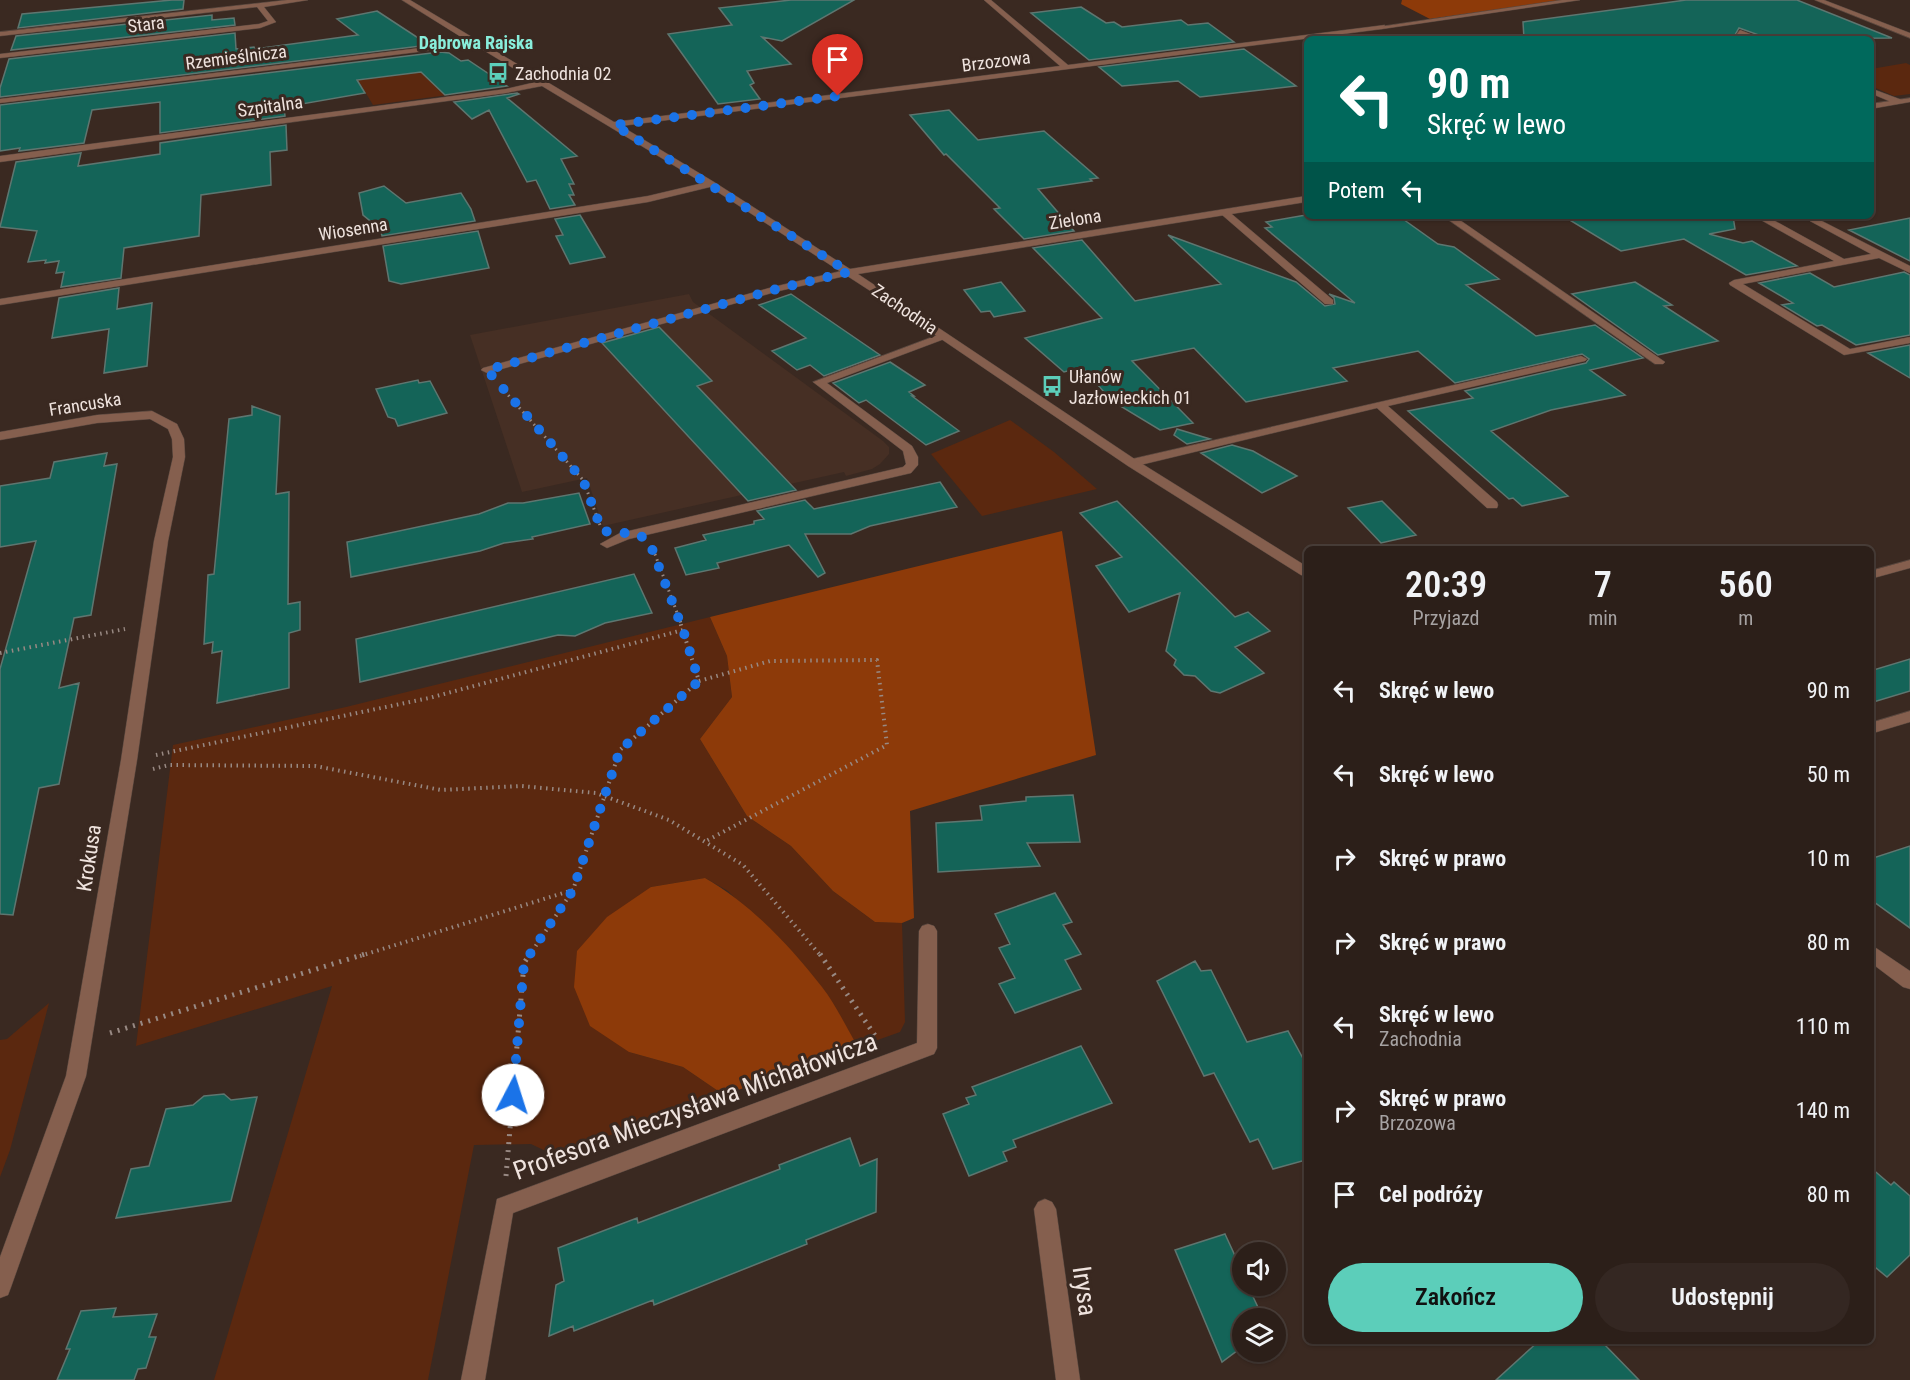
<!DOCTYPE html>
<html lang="pl">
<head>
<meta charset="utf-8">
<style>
	:root { --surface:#2c1f19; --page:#342722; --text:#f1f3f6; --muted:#a6a2a2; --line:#483d38; --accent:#5cceba }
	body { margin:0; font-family:"Roboto Condensed",sans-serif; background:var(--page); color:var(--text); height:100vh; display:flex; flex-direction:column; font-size:22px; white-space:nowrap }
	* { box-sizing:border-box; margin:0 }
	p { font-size:20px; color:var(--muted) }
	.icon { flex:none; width:33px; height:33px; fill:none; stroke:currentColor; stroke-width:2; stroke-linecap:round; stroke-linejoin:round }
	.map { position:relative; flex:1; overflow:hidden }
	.panel { position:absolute; left:1304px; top:546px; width:570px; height:798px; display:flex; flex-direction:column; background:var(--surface); border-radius:9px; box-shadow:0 2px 4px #0004,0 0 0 2px var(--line) }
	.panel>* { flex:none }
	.banner { position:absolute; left:1304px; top:36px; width:570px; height:183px; border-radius:9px; box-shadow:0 2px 4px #0004,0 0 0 2px var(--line); background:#00695c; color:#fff; overflow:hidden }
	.controls { position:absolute; left:1232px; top:1242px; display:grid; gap:12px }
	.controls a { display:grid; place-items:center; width:54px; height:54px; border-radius:50%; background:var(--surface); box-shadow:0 2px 4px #0004,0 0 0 2px var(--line); font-size:30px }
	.pin { position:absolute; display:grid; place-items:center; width:51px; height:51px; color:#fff; margin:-62px -26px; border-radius:50% 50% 50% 0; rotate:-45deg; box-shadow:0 0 6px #0007 }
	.pin .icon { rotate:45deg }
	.me { position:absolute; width:66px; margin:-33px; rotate:5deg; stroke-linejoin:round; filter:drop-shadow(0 0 4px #0008) }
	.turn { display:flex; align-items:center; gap:21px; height:126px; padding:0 24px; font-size:27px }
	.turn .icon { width:78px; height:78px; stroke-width:2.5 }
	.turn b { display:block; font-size:42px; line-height:51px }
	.then { display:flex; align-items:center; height:57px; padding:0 24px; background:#0003; gap:12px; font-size:22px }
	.eta { display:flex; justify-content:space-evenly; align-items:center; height:102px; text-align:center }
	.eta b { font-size:36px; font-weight:600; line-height:42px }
	.cta { display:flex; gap:12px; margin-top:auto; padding:12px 24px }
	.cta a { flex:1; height:69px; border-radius:36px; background:var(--accent); color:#111; font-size:24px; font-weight:600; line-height:69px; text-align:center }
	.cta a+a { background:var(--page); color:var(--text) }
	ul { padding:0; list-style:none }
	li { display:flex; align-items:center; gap:18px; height:84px; padding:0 24px }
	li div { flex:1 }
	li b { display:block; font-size:22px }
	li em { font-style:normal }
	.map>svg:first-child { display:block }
	.built { fill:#462f24 }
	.green { fill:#5b280f }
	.forest { fill:#8d3a09 }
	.building { fill:#146458; stroke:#5e7670; stroke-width:1.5 }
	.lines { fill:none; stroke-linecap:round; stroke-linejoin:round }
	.service-casing { stroke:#57473f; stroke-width:1 }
	.minor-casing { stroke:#57473f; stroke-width:1 }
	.path-far2 { stroke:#988983; stroke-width:3; stroke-dasharray:1.5 4; stroke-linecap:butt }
	.path-far1 { stroke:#988983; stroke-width:4; stroke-dasharray:1.5 4.5; stroke-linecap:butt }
	.path { stroke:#988983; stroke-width:5; stroke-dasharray:2 6; stroke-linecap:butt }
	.service { fill:#855f4e; fill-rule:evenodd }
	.minor { fill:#855f4e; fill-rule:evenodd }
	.route { stroke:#1a73e8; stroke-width:10; stroke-dasharray:0 18 }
	.labels { text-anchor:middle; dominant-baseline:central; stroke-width:6; stroke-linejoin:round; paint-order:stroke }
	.far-street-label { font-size:18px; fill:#efe3de; stroke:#3a2921 }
	.far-neighbourhood-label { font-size:18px; font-weight:bold; fill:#88eedb; stroke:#3a2921 }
	.far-poi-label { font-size:18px; fill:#efe3de; stroke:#3a2921; text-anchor:start }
	.street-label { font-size:21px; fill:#efe3de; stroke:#3a2921 }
	.near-street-label { font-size:26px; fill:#efe3de; stroke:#3a2921 }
</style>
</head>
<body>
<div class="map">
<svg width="1910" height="1380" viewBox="0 0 1910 1380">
	<rect width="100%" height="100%" fill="#3a2921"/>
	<!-- built -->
	<path class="built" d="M689 294 693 302 883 441 889 447V454L880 464 872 469 846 476 844 472 603 526 587 478 522 492 470 335Z"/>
	<!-- green -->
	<path class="green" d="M1906 63 1910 65V94L1894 96 1871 86V69Z
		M475 65 506 83 478 91 373 105 358 80Z
		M1010 420 1054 452 1097 489 982 516 931 454Z
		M710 617 727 656 732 697 700 739 747 816 791 846 833 891 875 922 902 923 905 1022 900 1032 858 1047 823 989 728 891 705 878 651 887 629 1052 683 1067 724 1095 554 1155 531 1144 474 1145 428 1380H214L332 986 136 1046 173 745 346 707Z
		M49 1003 10 1150 0 1177V1040L7 1039Z"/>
	<!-- forest -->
	<path class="forest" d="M1402 0H1567L1430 19 1401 4Z
		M1062 531 1096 755 910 811 914 918 902 923 875 922 833 891 791 846 747 816 700 739 732 697 727 656 710 617Z
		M705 878C752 905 789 945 822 987 836 1005 846 1027 858 1047L724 1095 683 1067 629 1052 590 1026 574 987 577 951 607 917 651 887Z"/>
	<!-- building -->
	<path class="building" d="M172 0H184L183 9 18 28 22 14Z
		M791 0H854L782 41 762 37 791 64 747 71 754 83 750 85 760 99 718 104 668 34 732 25 719 8Z
		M1686 0H1797L1892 38 1761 39 1759 35 1739 28 1735 35 1743 39H1524L1523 22Z
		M1081 7 1106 23 1114 22 1122 27 1181 20 1188 25 1208 23 1234 42 1089 60 1031 13Z
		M377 11 429 45 0 97V88L9 59 235 33 236 49 254 47 255 49 358 35 337 19Z
		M212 15V20L234 18 235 25 11 50 16 36Z
		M1244 49 1296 86 1200 97 1178 81 1122 86 1099 67Z
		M440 52 449 53 461 61 468 60 507 86 445 95 421 72 357 80 365 93 284 107 285 116 160 133V102L92 110 84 143 19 151 20 148 0 151V105Z
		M517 93 519 94 507 98 577 156 561 159 574 184H569L574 195H569L575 205 550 209 536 180 527 182 489 110 472 119 454 102Z
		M949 110 978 140 1044 131 1098 178 1090 179 1092 181 1038 189 1074 231 1024 239 994 209 1000 208 946 154 944 155 910 115Z
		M286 125 287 150 270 152 271 185 201 195 199 236 124 248 121 278 61 287 64 272 56 273 59 261 45 263 46 260 28 262 37 231 0 227 16 162 81 153 78 166 160 154V143Z
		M384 186 406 203 461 193 471 209 475 221 382 236 380 229 363 215 359 193Z
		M580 215 605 257 570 264 556 236 563 235 555 219Z
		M1306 215 1344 216 1348 219 1363 216H1387L1390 219 1400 217 1438 244 1454 247 1499 279 1466 285 1536 336 1595 325 1643 358 1590 370 1625 395 1551 410 1491 431 1568 496 1522 506 1513 498 1509 499 1408 411 1473 398 1465 391 1586 363 1589 359 1582 354 1455 383 1418 351 1333 368 1347 381 1246 402 1194 348 1132 361 1193 423 1160 430 1112 401 1082 367 1064 372 1025 338 1102 318 1033 248 1082 240 1135 301 1221 284 1168 235 1296 282 1325 306 1335 304 1334 298 1329 294 1355 303 1265 228 1272 227 1266 222Z
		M1563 216H1733L1735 229 1709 234 1743 243 1752 241 1797 266 1746 275 1684 239 1621 251Z
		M1910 218V261L1849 230Z
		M478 231 489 268 401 284 389 281 383 246Z
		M1904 272 1910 275V335L1856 345 1822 325 1817 326 1782 305 1793 303 1759 283 1810 273 1834 287Z
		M1001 282 1025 311 994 317 990 311 981 312 964 290Z
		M1635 282 1672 305 1664 306 1718 341 1658 355 1572 294Z
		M119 288 117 309 152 303 147 366 104 373 109 329 52 338 59 298Z
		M791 294 880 355 824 376 810 365 797 370 772 351 806 338 759 305Z
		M659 327 712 381 697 386 796 490 748 501 602 343Z
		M1910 345V378L1868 353Z
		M890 362 925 385 909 392 914 396H912L959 431 926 445 866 400 859 403 833 383Z
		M418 380 419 383 430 381 447 413 398 426 395 419 388 417 376 389Z
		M252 406 280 416 276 494 289 492 288 604 300 602V630L289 633V688L217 703 222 651 212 653 213 642 204 644 208 575 214 574 229 419 252 415Z
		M1177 429 1210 439 1187 444 1174 435Z
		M1232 445 1253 451 1297 476 1262 493 1201 453Z
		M107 453 104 466 117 464 91 615 74 618 59 688 79 683 59 784 39 788 13 915 0 914V669L36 541 0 547V486L50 478 54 462Z
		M940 482 957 507 870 526 851 534H805L825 573 818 577 789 545 717 563 719 568 686 575 675 548 706 540 703 535 754 524V521L764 519 757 511 805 500 814 509Z
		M579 493 590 524 532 537 533 539 504 543 480 551 351 577 347 542 479 514 508 503H523Z
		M1117 501 1235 617 1248 612 1270 631 1235 647 1264 673 1220 693 1211 691 1195 676 1184 675 1174 665 1176 660 1166 651 1180 593 1129 612 1096 566 1122 557 1080 513Z
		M1382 501 1416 535 1381 543 1348 508Z
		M634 574 652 613 605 623 575 636 558 635 360 682 356 639Z
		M1910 659V691L1870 703V671Z
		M1073 795 1080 842 1027 843 1040 866 938 872 936 823 982 820 980 806 1026 801V797Z
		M1910 846V928L1870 899V859Z
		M1055 893 1072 922 1063 925 1081 954 1065 960 1081 989 1015 1013 999 984 1015 978 999 948 1010 944 995 914Z
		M1195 961 1201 971 1211 970 1247 1042 1288 1031 1306 1064V1160L1273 1169 1258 1139 1250 1142 1214 1073 1204 1076 1157 981Z
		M1081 1046 1112 1103 1013 1140 1016 1147 1003 1152 1007 1161 969 1176 943 1114 969 1104 966 1098 976 1095 972 1087Z
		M224 1094 231 1100 257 1097 231 1201 116 1218 131 1169 149 1166 166 1109 193 1105 204 1096Z
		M850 1138 860 1166 877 1159 876 1212 806 1240 807 1244 654 1305 653 1300 574 1331 573 1326 549 1336 556 1285 564 1281 558 1248 637 1218 638 1223 780 1169 779 1165Z
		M1870 1167 1891 1185 1894 1182 1910 1196V1255L1887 1277 1870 1263Z
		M1225 1234 1242 1271V1286H1248L1263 1318H1242V1347L1222 1362 1175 1250Z
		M116 1308 113 1317 157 1314 149 1337H156L146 1368 138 1369 134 1380H57L70 1349H66L81 1311Z
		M1539 1341H1601L1639 1380H1496Z"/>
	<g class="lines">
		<defs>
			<path id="service" d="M1562 0H1580L1382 29 1378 27Z
				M1815 0H1824L1910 33V38Z
				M1740 30 1758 37 1759 39H1749L1737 34Z
				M1870 88 1902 100 1903 102 1896 104 1870 93Z
				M1221 210H1227L1333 300V304H1325L1221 214Z
				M1443 216H1454L1665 362 1663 364H1655Z
				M1754 216H1766L1844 259 1871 254 1810 221 1818 219 1910 266V273L1879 258 1743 284 1850 349 1910 337V343L1844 355 1730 285 1729 283 1734 280 1834 261Z
				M850 269 854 270V274L779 291 491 372 487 373 481 370 483 368 773 287Z
				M943 333 947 334V338L827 383 912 446 918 457V465L911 473 629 539 607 548 600 544 620 533 903 467 906 464 903 451 813 382Z
				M1581 356 1587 359 1585 361 1388 406 1497 502 1498 505 1497 508H1487L1377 408 1132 467 1126 463 1132 459Z
				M1910 711V722L1870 734V723Z"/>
			<path id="minor" d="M287 0H308L264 7 276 22 260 28 0 58V54L259 24 268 21 257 7 0 36V32Z
				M402 0H410L614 122 1060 66 984 0H991L1068 65 1385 25 1382 29 621 126 714 182 850 269 1306 196V202L858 274 1136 460 1306 566V576L1301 575 1128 466 872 292 710 187 648 202 0 305V299L648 196 703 183 542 86 506 93 0 162V156L506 89 536 82 475 45 0 103V99L469 42Z
				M1910 98V102L1870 109V104Z
				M152 411 177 424 184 439 185 457 168 541 137 760 86 1076 11 1287 8 1295 0 1298V1257L66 1076 121 760 154 541 173 457 172 439 168 429 150 419 97 423 0 440V432L97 415Z
				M1910 560V568L1870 579V571Z
				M928 924 934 926 937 931V1048L934 1054 513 1213 485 1380H461L497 1199 917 1043 919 931 922 926Z
				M1870 944 1910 971V989L1903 987 1870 962Z
				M1045 1199 1052 1202 1056 1209 1080 1380H1056L1034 1209 1038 1202Z"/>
		</defs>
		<!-- service casing -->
		<use href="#service" class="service-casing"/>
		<!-- minor casing -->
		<use href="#minor" class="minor-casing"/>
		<!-- path-far2 -->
		<path class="path-far2" d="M501 387 583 480 600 525
			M653 549 681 623"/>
		<!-- path-far1 -->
		<path class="path-far1" d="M0 653 125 629
			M699 681 770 661 877 660 887 745 706 841
			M156 755 429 698 683 630
			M153 769 169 765 315 766 441 790 521 786 596 793 669 820 743 865 821 956
			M360 956 573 890
			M529 956 573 890 620 750 699 681 680 622"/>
		<!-- path -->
		<path class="path" d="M820 954 878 1040
			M110 1033 365 954
			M506 1176 524 963 530 954"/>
		<!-- service -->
		<use href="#service" class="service"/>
		<!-- minor -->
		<use href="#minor" class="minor"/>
	</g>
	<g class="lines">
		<!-- route -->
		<path class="route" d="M513 1095 524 963 573 890 620 750 699 681 683 630 649 541 637 534 602 531 583 480 487 370 777 289 849 272 614 125 838 96"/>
	</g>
	<!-- icons -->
	<defs>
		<symbol id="bus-bare" viewBox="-9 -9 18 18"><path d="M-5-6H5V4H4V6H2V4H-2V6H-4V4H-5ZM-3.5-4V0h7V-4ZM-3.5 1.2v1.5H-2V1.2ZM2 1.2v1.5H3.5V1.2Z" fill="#5cceba" stroke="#3a2921" stroke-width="2.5" paint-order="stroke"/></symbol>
	</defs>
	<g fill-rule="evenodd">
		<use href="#bus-bare" x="483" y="58" width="30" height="30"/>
		<use href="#bus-bare" x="1037" y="371" width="30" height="30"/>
	</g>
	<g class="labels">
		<!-- far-street labels -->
		<g class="far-street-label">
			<text transform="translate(146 24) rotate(-7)">Stara</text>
			<text transform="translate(236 57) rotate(-7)">Rzemieślnicza</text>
			<text transform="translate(996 61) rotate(-7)">Brzozowa</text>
			<text transform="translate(270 106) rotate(-8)">Szpitalna</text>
			<text transform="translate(1075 219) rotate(-9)">Zielona</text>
			<text transform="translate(353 229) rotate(-9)">Wiosenna</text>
			<text transform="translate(905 309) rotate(34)">Zachodnia</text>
			<text transform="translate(85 404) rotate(-9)">Francuska</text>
		</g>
		<!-- far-neighbourhood labels -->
		<g class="far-neighbourhood-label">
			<text x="476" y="42">Dąbrowa Rajska</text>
		</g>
		<!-- far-poi labels -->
		<g class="far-poi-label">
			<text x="515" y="73">Zachodnia 02</text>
			<text x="1069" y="376">Ułanów<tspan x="1069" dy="21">Jazłowieckich 01</tspan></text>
		</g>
		<!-- street labels -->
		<g class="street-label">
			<text transform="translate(89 858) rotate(-81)">Krokusa</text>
		</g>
		<!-- near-street labels -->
		<g class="near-street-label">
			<text transform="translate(695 1106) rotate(-20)">Profesora Mieczysława Michałowicza</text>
			<text transform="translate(1085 1291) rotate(82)">Irysa</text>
		</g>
	</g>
</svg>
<div class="controls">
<a><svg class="icon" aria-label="sound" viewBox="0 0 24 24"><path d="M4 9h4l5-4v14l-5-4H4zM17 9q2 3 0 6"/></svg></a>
<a><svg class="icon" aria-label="layers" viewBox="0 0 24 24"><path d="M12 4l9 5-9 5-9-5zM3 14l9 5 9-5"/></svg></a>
</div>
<div class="pin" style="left:838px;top:96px;background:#d93025"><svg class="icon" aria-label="arrive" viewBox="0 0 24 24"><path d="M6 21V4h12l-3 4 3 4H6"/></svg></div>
<svg class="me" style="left:513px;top:1095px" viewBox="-20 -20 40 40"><circle r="19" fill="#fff"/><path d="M0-13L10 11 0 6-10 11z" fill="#1a73e8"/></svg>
<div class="banner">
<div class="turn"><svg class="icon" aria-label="left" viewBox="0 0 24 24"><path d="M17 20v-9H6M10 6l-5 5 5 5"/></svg><div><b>90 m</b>Skręć w lewo</div></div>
<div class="then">Potem<svg class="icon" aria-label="left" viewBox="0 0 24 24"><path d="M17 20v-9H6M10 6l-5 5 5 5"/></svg></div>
</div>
<section class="panel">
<div class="eta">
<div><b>20:39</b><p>Przyjazd</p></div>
<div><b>7</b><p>min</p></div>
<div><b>560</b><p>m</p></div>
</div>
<ul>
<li><svg class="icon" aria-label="left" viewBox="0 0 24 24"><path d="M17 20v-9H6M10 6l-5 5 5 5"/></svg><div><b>Skręć w lewo</b></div><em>90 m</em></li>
<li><svg class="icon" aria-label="left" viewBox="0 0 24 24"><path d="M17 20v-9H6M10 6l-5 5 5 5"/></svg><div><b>Skręć w lewo</b></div><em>50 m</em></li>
<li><svg class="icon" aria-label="right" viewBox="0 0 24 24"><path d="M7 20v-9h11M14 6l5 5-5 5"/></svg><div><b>Skręć w prawo</b></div><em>10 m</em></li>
<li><svg class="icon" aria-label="right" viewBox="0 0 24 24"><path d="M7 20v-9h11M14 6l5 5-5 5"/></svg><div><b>Skręć w prawo</b></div><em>80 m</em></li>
<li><svg class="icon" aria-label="left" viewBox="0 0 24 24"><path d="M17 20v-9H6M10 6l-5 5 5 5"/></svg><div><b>Skręć w lewo</b><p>Zachodnia</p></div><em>110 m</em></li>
<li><svg class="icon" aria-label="right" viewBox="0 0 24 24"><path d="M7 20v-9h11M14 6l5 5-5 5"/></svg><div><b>Skręć w prawo</b><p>Brzozowa</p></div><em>140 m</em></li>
<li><svg class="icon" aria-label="arrive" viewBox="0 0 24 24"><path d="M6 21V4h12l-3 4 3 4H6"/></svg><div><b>Cel podróży</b></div><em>80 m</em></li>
</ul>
<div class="cta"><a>Zakończ</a><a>Udostępnij</a></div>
</section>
</div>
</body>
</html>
